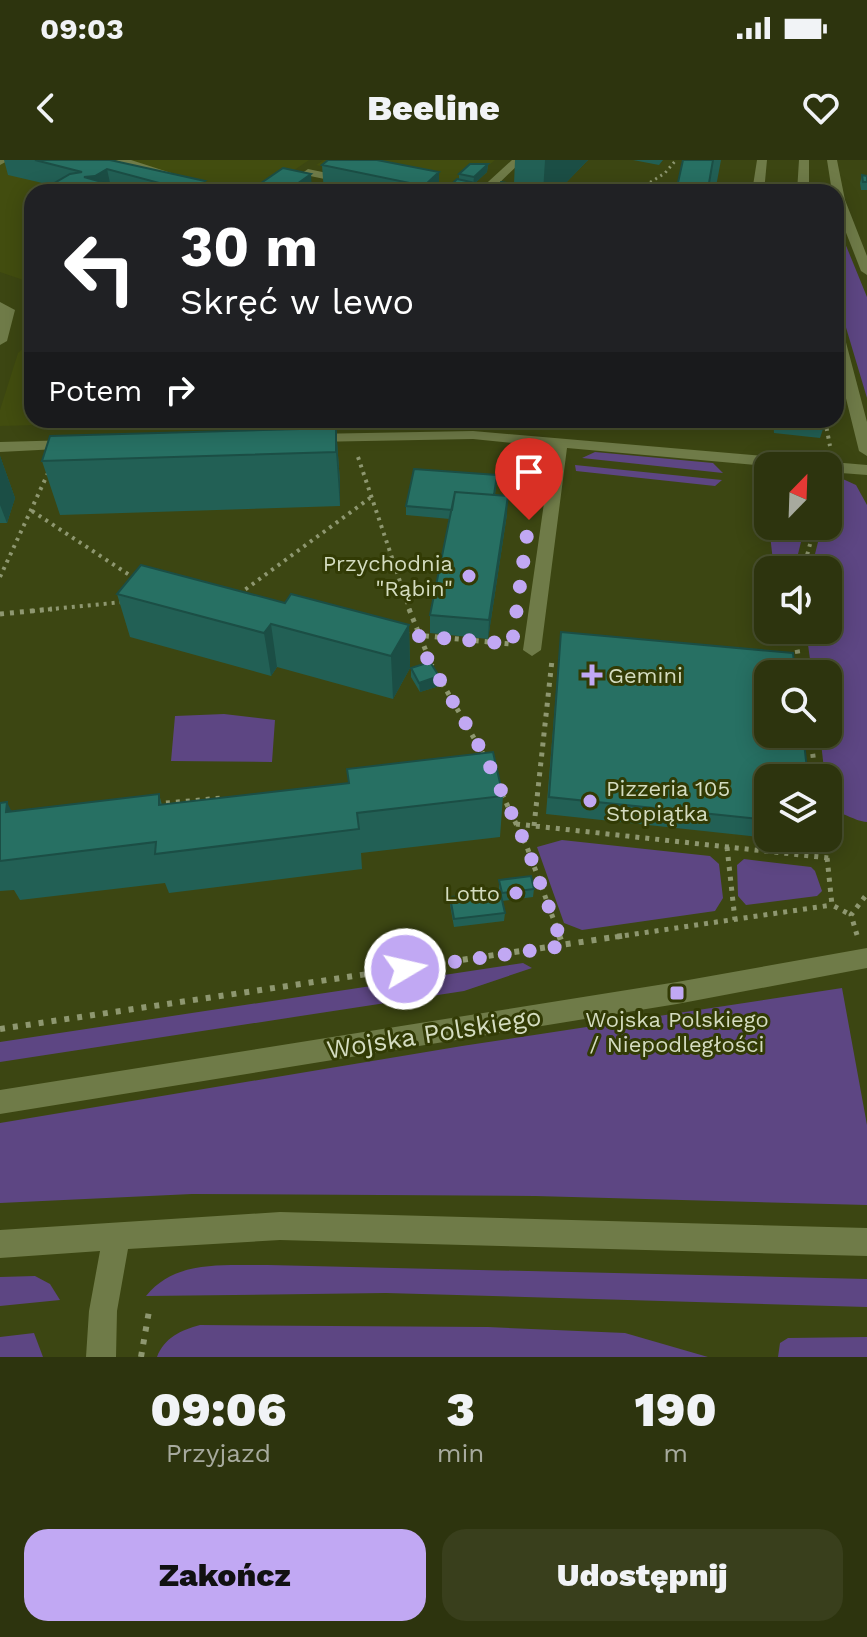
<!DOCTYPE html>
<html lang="pl">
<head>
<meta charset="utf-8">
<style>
	:root { --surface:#2d340e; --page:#393f1c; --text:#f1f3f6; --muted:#a7aa9e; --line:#484f2e; --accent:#c1a8f3 }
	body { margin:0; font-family:"Work Sans",sans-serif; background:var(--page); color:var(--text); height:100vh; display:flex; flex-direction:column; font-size:30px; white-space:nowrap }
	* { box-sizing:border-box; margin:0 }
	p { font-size:26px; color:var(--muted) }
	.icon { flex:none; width:44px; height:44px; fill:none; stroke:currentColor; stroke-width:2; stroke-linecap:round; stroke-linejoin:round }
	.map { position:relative; height:1197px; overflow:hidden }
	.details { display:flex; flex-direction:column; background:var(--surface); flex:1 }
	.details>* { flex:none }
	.guide { position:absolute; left:24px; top:24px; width:820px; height:244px; border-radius:24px; box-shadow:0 4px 20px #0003,0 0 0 2px var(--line); background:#202124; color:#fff; overflow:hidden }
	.needle { width:52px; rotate:23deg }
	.controls { position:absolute; left:754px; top:292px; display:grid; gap:16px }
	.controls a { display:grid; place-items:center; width:88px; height:88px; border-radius:16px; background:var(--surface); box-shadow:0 4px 20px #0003,0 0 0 2px var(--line); font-size:40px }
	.pin { position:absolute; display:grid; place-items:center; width:68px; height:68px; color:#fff; margin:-82px -34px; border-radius:50% 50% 50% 0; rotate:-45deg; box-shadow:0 0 8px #0007 }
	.pin .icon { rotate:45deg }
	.me { position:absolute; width:88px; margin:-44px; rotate:81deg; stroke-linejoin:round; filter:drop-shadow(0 0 6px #0008) }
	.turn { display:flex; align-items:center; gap:28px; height:168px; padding:0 24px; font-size:36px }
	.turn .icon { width:104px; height:104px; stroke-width:2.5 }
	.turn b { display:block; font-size:56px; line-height:68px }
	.then { display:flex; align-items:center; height:76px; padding:0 24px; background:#0003; gap:16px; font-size:30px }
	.eta { display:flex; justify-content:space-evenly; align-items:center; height:136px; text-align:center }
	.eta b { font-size:48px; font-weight:800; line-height:56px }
	.button { display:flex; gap:16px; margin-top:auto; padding:16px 24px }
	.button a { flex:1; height:92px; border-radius:24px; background:var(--accent); color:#111; font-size:32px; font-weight:800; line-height:92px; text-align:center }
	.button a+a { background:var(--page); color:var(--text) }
	.status { display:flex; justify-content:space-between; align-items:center; height:56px; padding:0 40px; background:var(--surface); direction:ltr }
	.status svg { height:22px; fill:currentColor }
	header { display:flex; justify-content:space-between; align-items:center; height:104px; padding:0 24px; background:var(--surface); font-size:36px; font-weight:800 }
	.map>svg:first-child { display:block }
	.built { fill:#424d0f }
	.green { fill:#5d4683 }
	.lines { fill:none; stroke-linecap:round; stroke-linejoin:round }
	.path-far3 { stroke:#8e9770; stroke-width:3; stroke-dasharray:2 4; stroke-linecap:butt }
	.path-far2 { stroke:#8e9770; stroke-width:4; stroke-dasharray:3 5; stroke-linecap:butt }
	.path-far1 { stroke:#8e9770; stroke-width:5; stroke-dasharray:4 6; stroke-linecap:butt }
	.path { stroke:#8e9770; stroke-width:6; stroke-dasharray:5 8; stroke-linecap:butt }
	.minor { fill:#6f7b48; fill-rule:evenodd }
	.wall { fill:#226055 }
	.shaded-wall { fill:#1b4e45 }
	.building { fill:#277063; stroke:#1b4e45; stroke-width:2 }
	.route { stroke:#c1a8f3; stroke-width:14; stroke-dasharray:0 25.2 }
	.poi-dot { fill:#c1a8f3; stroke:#323b05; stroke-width:3 }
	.labels { text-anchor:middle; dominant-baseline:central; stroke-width:6; stroke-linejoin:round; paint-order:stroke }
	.poi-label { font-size:22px; fill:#d4dcc0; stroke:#323b05; text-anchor:end }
	.near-street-label { font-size:26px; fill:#d4dcc0; stroke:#323b05 }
</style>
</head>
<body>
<div class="status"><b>09:03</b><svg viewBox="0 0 49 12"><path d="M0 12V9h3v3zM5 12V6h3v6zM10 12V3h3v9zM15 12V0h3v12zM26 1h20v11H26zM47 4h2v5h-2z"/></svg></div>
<header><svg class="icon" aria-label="back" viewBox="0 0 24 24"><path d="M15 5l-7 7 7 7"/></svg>Beeline<svg class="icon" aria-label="heart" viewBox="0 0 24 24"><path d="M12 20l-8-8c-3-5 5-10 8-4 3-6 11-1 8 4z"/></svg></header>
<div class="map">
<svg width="867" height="1197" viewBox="0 0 867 1197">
	<rect width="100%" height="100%" fill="#3c4612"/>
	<!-- built -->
	<path class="built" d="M0 0H309L262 32H32V123L0 112Z
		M324 0H495L483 10 471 8 446 32 316 5Z
		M32 181V260H223L0 266V250L18 193Z"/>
	<!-- green -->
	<path class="green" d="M836 61 867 137V238L836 134Z
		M595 292 713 303 723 313 582 298Z
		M575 305 722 320 715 326 576 311Z
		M834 315 856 325 867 345V662C854 661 847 653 829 651L828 618H825L820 574H828V514H812L806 470H828V410H811L822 366H828V342Z
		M769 366H805L794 410H774Z
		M224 554 275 560 272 602 171 601 175 556Z
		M562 680 710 696 719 704 723 738 715 751 582 770 564 763 537 687Z
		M744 699 811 707 815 711 822 731 817 736 746 745 738 736 737 705Z
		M523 803 532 808 464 831 0 902V882Z
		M842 828 867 965V1045L535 1036 192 1034 0 1043V963L462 886Z
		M268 1105 867 1119V1147L386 1133 146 1136C176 1099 224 1106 268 1105Z
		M35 1116 50 1124 60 1140 0 1146V1117Z
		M200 1165 488 1167 625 1173 708 1197H157C164 1178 181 1170 200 1165Z
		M34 1173 43 1197H0V1177Z
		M867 1177V1197H778L780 1183 788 1178Z"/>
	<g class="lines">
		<!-- path-far3 -->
		<path class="path-far3" d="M635 32 665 13 676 0"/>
		<!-- path-far2 -->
		<path class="path-far2" d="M825 260 830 286
			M81 266 251 262V268L260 271
			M358 297 410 451
			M32 351 134 418
			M803 410 815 366
			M0 417 49 311
			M239 434 370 338
			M32 451 123 442"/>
		<!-- path-far1 -->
		<path class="path-far1" d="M409 449 432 506
			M0 454 52 449
			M794 470 801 514
			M405 474 511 484
			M788 506 800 507
			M437 514 486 599
			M810 574 816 618
			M502 634 527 687 560 777
			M156 644 222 638
			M516 664 829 698
			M534 666 552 500
			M825 678 832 745 851 755
			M727 687 735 760
			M857 775 851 755 867 734
			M615 777 832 745"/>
		<!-- path -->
		<path class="path" d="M559 775 563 786
			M0 869 628 775
			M141 1197 149 1151"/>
		<!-- minor -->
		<path class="minor" d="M0 0H9L0 5Z
			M115 0H131L230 32H212Z
			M512 0H523L490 32H477Z
			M757 0H767L764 32H752Z
			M799 0H809V32H797Z
			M827 0H837L845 40 867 96V115L861 111 836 47V32H832Z
			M308 9 404 29 410 32H388L310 16 288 32H237L262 25 279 29Z
			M0 142 15 150 7 181 0 185Z
			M836 167 843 171 867 262V296L859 291 836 198Z
			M473 271 867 305V315L828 312V306H768L567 288 541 490 532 496 523 490 552 287 473 279 312 282 305 278 312 274Z
			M72 280 80 285 77 288 0 292V282Z
			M867 788V808L677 844 0 954V930L677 822Z
			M280 1052 867 1068V1096L280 1080 128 1089 117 1151 116 1197H86L89 1151 100 1091 0 1098V1070Z"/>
	</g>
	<!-- wall -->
	<path class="wall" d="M4 0H110L207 32H39L51 25 8 15Z
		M377 0 439 32H324L322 5Z
		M515 0H588L557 32H494L514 24Z
		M633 0H663L659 5Z
		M683 0H721L715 32H676Z
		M488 4 487 12 473 25H471V30L469 32H451V25L459 20V14Z
		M862 15 867 16V30H861L860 23Z
		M773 260H822L823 269 820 278 774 273Z
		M336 268 340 322V346L60 355 42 301Z
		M0 296 15 338 7 363H0Z
		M497 315 495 335 507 354 488 479 430 473V455L450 359 406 355V346Z
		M117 434 409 465 410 508 393 539 277 507 271 516 130 477Z
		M561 472 768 618V678L546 654Z
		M411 508 439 526 420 532 411 517Z
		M159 634 162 645 503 636 500 677 361 693 362 709 169 733 165 723 20 740 14 730 0 731V643L12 651Z
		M771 678H808L806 682Z
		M499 720 534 729 533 737 502 741 505 753 504 761 454 767 450 745V737L499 731Z"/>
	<!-- shaded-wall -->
	<path class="shaded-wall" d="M545 0H588L557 32H543Z
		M488 4 487 12 473 25 474 17Z
		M107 9 112 32H87L84 17Z
		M439 12V32H424V26Z
		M311 14 312 32H286L297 24Z
		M205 21 207 32H190L189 31Z
		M471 22V30L469 32H465V28Z
		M336 268 340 322V346L336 292Z
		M0 296 15 338 7 363 0 345Z
		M508 336 507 354 488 479 489 460Z
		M271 464 277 507 271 516 264 473Z
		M409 465 410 508 393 539 391 496Z
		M439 516V526L420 532 419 523Z
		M7 642 27 683 6 652Z"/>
	<!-- building -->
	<path class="building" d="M35 0H110L205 21 189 31 107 9 95 16 84 17 109 24 94 32H39L70 14 82 12Z
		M328 0H377L439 12 424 26 322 5Z
		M683 0H713L708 29 716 30 715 32H685L686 27H677Z
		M470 4H488L474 17 459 14Z
		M283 8 311 14 297 24 302 25 293 27 286 32H248Z
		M862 15 867 16V22H863Z
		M457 19 471 22 465 28 451 25Z
		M501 22 532 27 528 32H494Z
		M776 260H822L823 269 777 264Z
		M336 268V292L42 301 50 276Z
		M414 309 497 315 494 335 455 332 452 350 406 346Z
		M455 332 508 336 489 460 430 455Z
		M141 405 285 443 291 434 409 465 391 496 271 464 264 473 117 434Z
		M561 472 793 493 795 514H768V574H803L808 618H768V660L549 637Z
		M430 502 439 516 419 523 411 508Z
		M493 592 503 636 357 653 359 669 155 694 156 682 0 701V643L7 642 6 652 159 634V645L349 623 347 609Z
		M531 716 534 729 502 733 499 720Z
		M500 731 505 753 454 759 450 737Z"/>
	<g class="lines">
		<!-- route -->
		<path class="route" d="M405 809 563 786 527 687 486 598 423 491 418 476 512 484 529 360"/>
	</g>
	<!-- markers -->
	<g class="poi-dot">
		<circle cx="469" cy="416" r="8"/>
		<path d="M588 503h8v8h8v8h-8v8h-8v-8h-8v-8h8z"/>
		<circle cx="590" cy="641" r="8"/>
		<circle cx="516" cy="733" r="8"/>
		<rect x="669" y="825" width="16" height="16" rx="4"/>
	</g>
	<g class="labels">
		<!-- poi labels -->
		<g class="poi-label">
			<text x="453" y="403">Przychodnia<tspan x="453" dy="25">"Rąbin"</tspan></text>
			<text x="608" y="515" text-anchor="start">Gemini</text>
			<text x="606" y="628" text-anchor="start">Pizzeria 105<tspan x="606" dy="25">Stopiątka</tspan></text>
			<text x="500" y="733">Lotto</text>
			<text x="677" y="859" text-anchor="middle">Wojska Polskiego<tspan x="677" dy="25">/ Niepodległości</tspan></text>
		</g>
		<!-- near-street labels -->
		<g class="near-street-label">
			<text transform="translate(434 873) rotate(-9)">Wojska Polskiego</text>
		</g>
	</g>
</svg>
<div class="controls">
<a><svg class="needle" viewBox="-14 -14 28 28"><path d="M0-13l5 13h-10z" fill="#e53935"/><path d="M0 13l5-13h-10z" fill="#a7aa9e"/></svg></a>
<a><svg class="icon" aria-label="sound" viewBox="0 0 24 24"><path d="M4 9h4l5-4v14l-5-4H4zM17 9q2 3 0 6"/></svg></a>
<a><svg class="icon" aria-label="search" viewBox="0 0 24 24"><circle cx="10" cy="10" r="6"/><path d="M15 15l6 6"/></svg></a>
<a><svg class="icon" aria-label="layers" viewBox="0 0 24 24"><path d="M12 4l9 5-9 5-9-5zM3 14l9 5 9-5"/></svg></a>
</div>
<div class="pin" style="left:529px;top:360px;background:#d93025"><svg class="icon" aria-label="arrive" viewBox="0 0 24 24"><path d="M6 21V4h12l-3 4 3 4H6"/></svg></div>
<svg class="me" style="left:405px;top:809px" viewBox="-20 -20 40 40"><circle r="17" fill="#c1a8f3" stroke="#fff" stroke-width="3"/><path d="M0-11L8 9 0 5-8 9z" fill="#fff"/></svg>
<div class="guide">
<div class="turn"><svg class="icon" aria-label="left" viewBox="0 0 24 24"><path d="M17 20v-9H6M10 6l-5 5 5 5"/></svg><div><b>30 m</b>Skręć w lewo</div></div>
<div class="then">Potem<svg class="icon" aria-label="right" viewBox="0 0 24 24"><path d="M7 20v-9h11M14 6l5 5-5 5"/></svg></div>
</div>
</div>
<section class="details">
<div class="eta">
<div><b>09:06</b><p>Przyjazd</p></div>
<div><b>3</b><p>min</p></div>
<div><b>190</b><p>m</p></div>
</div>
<div class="button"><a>Zakończ</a><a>Udostępnij</a></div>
</section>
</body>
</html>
